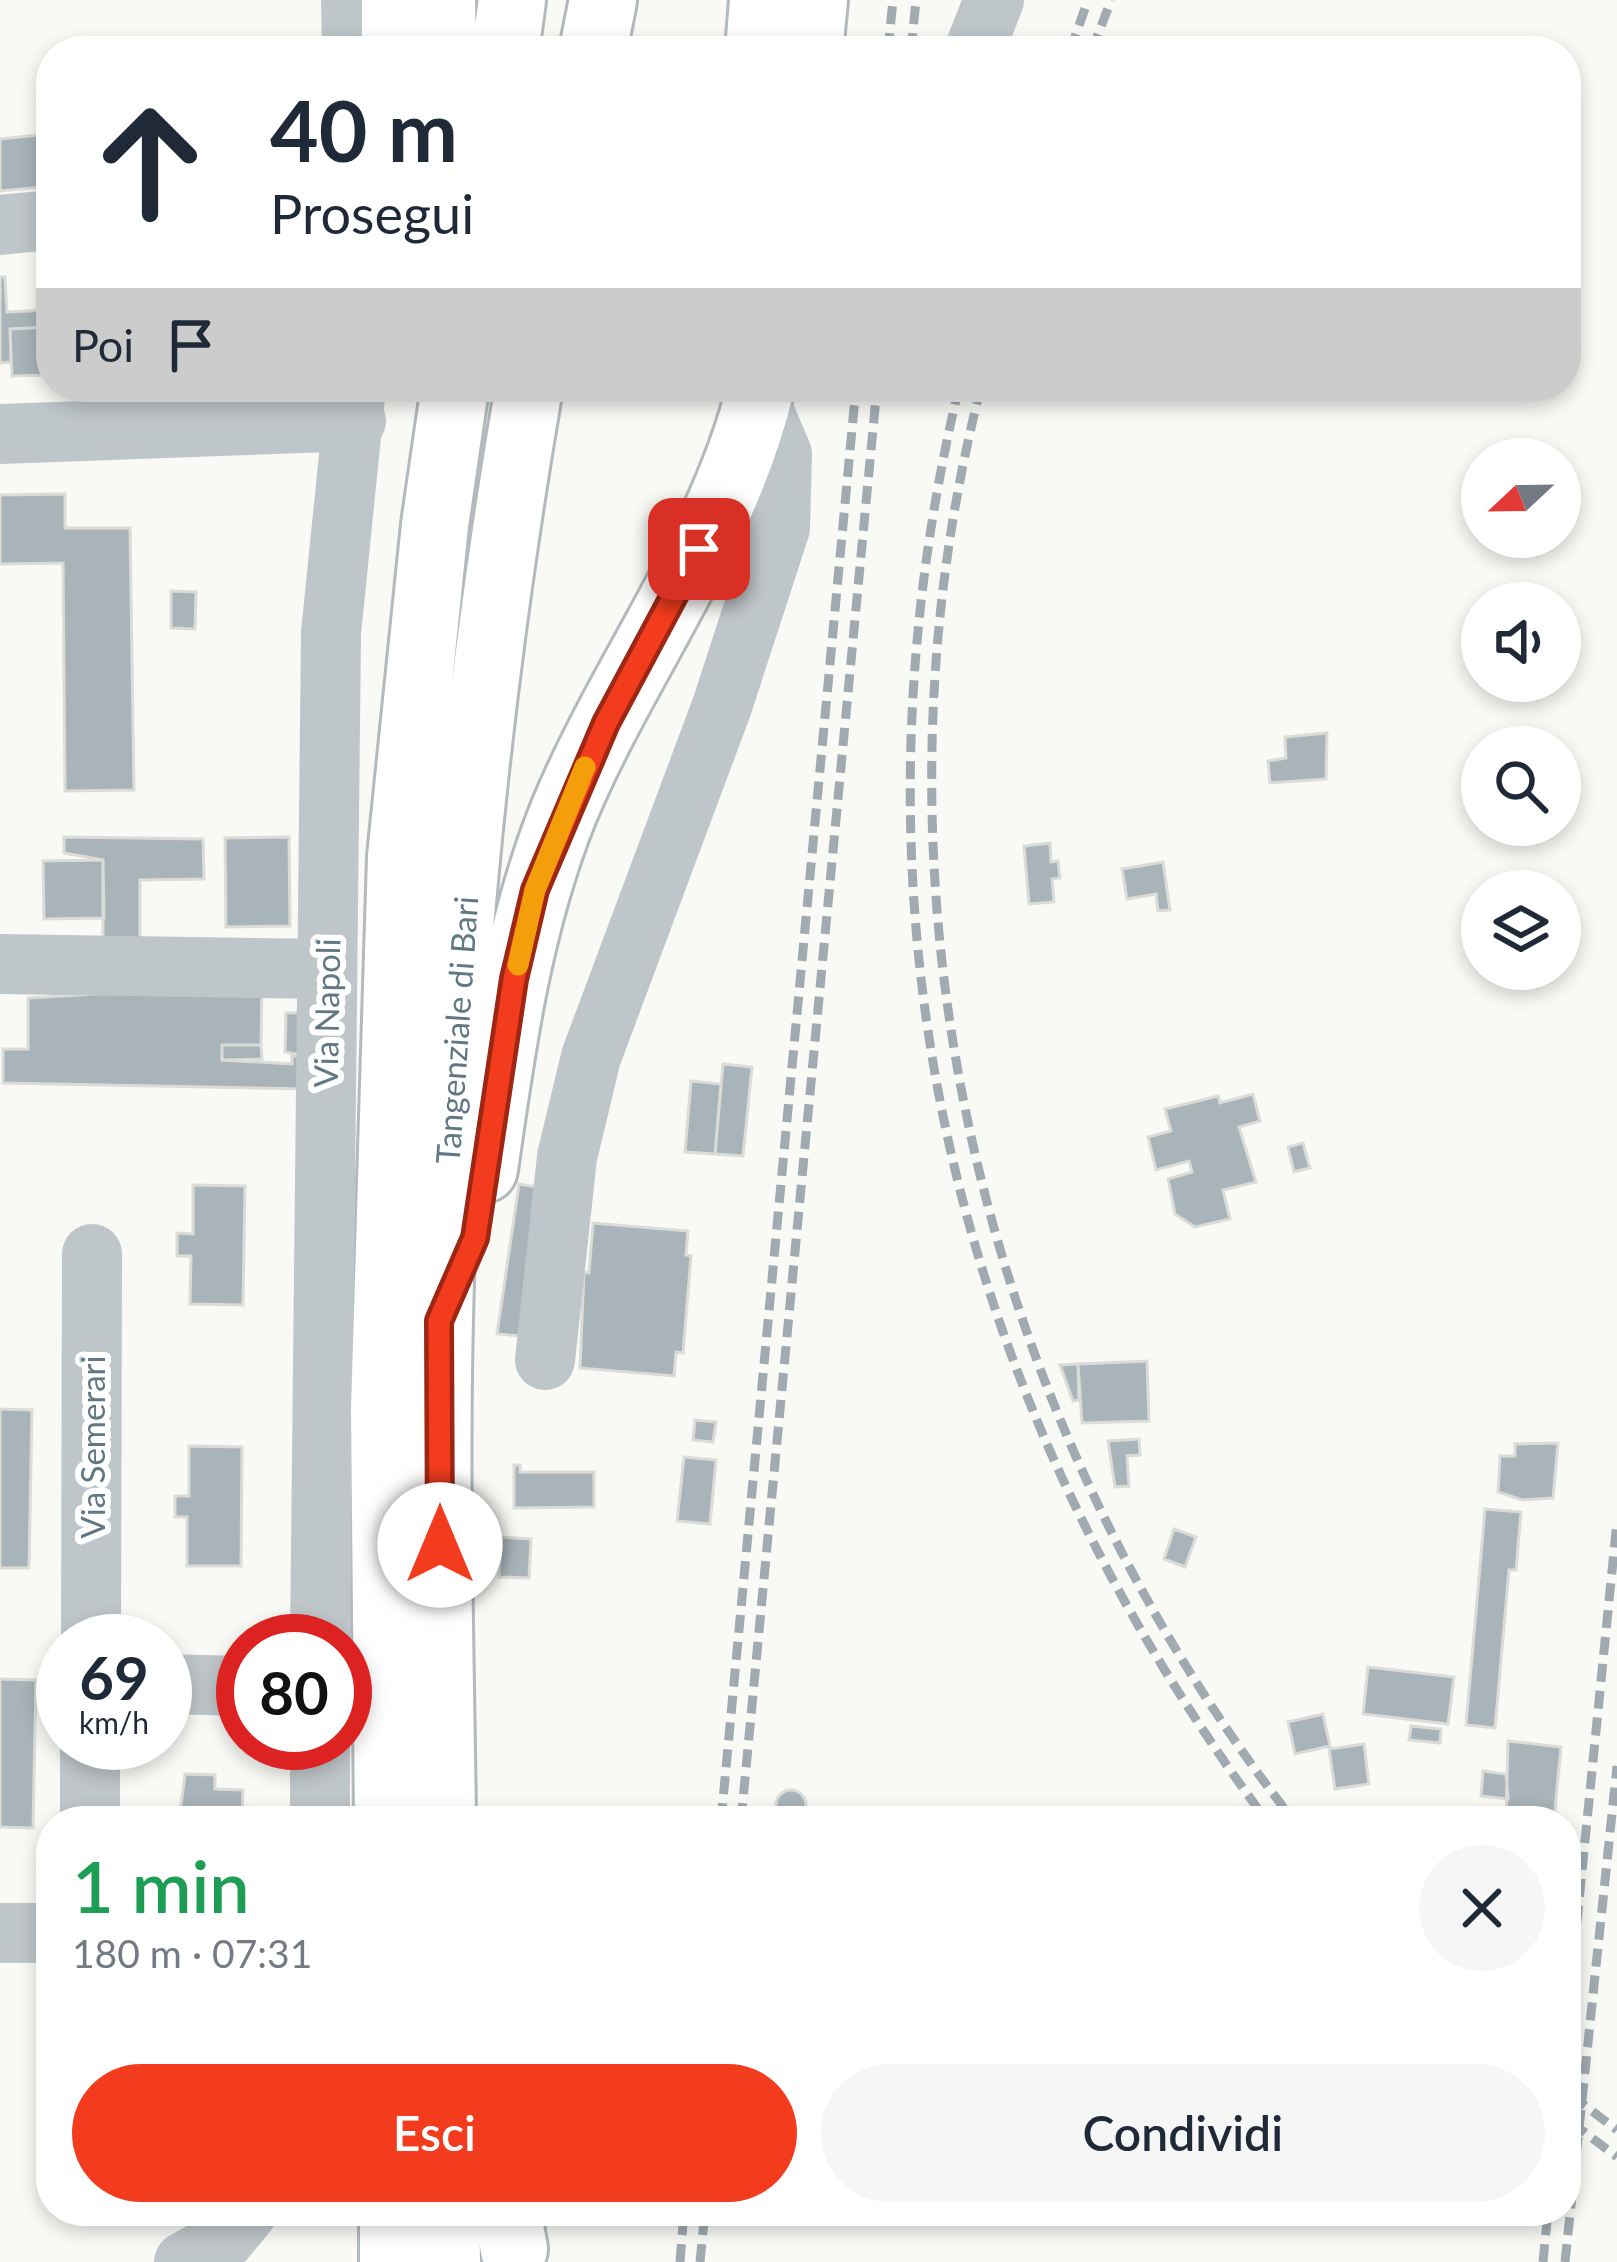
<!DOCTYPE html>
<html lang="it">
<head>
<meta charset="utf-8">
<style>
	:root { --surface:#fff; --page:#f6f6f7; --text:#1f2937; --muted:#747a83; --accent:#f23c1d }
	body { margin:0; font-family:Lato,sans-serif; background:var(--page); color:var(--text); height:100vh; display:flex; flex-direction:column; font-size:45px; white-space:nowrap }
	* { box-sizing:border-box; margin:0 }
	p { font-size:39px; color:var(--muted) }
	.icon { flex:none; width:66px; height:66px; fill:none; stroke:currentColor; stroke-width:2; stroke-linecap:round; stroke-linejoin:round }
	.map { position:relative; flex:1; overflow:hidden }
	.sheet { position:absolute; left:36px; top:1806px; width:1545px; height:420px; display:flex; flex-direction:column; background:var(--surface); border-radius:48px; box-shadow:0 6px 18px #0003 }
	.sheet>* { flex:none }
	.banner { position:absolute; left:36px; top:36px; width:1545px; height:366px; border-radius:48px; box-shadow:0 6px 18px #0003; background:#fff; color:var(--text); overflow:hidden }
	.needle { width:78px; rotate:248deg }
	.fabs { position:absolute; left:1461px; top:438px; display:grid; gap:24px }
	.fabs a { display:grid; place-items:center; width:120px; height:120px; border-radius:50%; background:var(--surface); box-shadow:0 6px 18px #0003; font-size:60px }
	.speed { position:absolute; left:36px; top:1614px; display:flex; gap:24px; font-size:60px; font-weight:700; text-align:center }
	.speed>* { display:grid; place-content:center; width:156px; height:156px; border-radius:50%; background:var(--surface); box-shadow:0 6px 18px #0003; line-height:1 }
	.speed small { font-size:30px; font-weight:400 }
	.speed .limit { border:18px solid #d22; background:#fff; color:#111 }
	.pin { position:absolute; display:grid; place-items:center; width:102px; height:102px; color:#fff; margin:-51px; border-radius:24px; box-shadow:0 6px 18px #0006 }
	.me { position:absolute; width:132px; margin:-66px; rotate:0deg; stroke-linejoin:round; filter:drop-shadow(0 0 9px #0008) }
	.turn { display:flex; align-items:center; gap:42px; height:252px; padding:0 36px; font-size:54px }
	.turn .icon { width:156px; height:156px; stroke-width:2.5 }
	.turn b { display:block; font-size:84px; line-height:102px }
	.then { display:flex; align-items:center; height:114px; padding:0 36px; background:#0003; gap:24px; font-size:45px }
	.round { display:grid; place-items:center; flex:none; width:126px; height:126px; border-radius:63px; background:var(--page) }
	.overview { display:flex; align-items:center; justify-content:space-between; height:204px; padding:0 36px }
	h1 { font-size:72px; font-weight:600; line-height:90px; color:#1e9e55 }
	.cta { display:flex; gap:24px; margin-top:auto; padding:24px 36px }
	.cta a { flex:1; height:138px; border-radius:72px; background:var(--accent); color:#fff; font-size:48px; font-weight:600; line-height:138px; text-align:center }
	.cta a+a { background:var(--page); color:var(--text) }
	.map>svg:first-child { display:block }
	.building { fill:#a8b4b9; stroke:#dbdbd8; stroke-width:3 }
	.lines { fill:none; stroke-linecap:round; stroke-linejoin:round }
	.highway-casing { stroke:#b3b9bc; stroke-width:72 }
	.minor { stroke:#bfc6c9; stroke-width:60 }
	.highway { stroke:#fff; stroke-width:66 }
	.rail { stroke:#a0aab0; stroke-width:9; stroke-dasharray:18 9; stroke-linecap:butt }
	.route-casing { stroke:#9d2713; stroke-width:30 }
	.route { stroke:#f23c1d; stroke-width:21 }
	.slow { stroke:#f59e0b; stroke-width:21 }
	.labels { text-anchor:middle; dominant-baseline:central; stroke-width:12; stroke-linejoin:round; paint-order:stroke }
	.street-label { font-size:33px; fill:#617884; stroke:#fff }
</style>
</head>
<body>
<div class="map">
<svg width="1617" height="2262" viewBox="0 0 1617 2262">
	<rect width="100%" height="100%" fill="#f9f9f6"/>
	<!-- building -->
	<path class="building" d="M257 38 339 39 340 51H258Z
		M38 135 43 187 0 191V139Z
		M0 277H5L7 312 51 310V327L10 329 11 362 0 363Z
		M51 327V375L12 376 10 329Z
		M65 494V528H130L134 790 65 791 63 563 0 564V495Z
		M171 591 196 592 195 629 171 628Z
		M1327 733 1326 779 1270 783 1268 761 1286 758 1285 737Z
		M64 837 203 839 204 879 140 880V945H103V860L64 853Z
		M289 837 290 926 226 927 225 838Z
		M1050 843 1051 862 1058 861 1060 878 1052 879 1054 902 1029 904 1024 846Z
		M103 860 104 918 44 919 43 861Z
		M1163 862 1170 910 1158 911 1156 894 1127 899 1122 869Z
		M262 984 261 1045H222V1060L292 1064V1056H306V1089L3 1083V1049H28V998Z
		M286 1013H305L306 1056 285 1052Z
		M222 1045H261L262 1059 222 1060Z
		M723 1064 752 1067 743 1156 715 1154Z
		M691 1081 721 1084 715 1154 685 1152Z
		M1253 1094 1260 1121 1239 1127 1256 1182 1223 1190 1230 1219 1195 1227 1175 1214 1168 1179 1192 1172 1189 1161 1156 1170 1148 1137 1171 1131 1165 1109 1218 1096 1220 1103Z
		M1303 1143 1310 1168 1294 1172 1288 1147Z
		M519 1184 543 1188 521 1336 497 1334Z
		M193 1185 245 1186 243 1305 190 1304 191 1256H177V1233L193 1234Z
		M593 1223 688 1231 686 1255 691 1256 683 1353 676 1352 674 1376 580 1368 584 1272 589 1273Z
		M1147 1361 1149 1421 1082 1423 1078 1364Z
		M1078 1364 1079 1400 1073 1401 1060 1365Z
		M0 1409 32 1410 29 1568H0Z
		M695 1420 716 1422 713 1442 693 1440Z
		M1139 1439 1140 1455 1127 1456 1129 1486 1115 1487 1108 1441Z
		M1558 1443 1553 1498 1522 1500 1498 1492 1500 1456H1515V1444Z
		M189 1446 242 1447 241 1566H187V1517H175V1496H189Z
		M684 1457 716 1460 710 1524 677 1521Z
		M514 1465H520V1472H594V1507L514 1508Z
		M1485 1509 1521 1512 1516 1570H1509L1495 1728 1466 1725Z
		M1174 1529 1196 1537 1185 1567 1164 1559Z
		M501 1537 531 1539 529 1578 499 1577Z
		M1368 1667 1454 1677 1448 1724 1363 1714Z
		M0 1679 36 1680 33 1828 0 1827Z
		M1323 1714 1330 1746 1295 1754 1288 1722Z
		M1411 1726 1441 1729 1440 1743 1409 1740Z
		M1508 1741 1561 1747 1554 1821H1506Z
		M1364 1744 1369 1784 1335 1789 1329 1749Z
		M1483 1771 1506 1774 1508 1799 1481 1796Z
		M185 1774 215 1775V1789L243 1790 242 1818 167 1821 179 1820Z
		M776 1805a15 15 0 1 1 30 0a15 15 0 1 1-30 0Z"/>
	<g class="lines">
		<defs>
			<path id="highway" d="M395 0V51
				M442 0 443 51
				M505 51 512 0
				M593 51 603 0
				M759 51 763 0
				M809 51 814 0
				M484 1169C501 1048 518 925 564 811 624 667 724 541 761 387
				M388 1821 384 1409 401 857 435 525 455 387
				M442 1821C440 1654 435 1487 439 1320 446 1009 476 694 529 387
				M393 2211V2262
				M446 2211 447 2262
				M507 2211 514 2249"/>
		</defs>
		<!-- highway casing -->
		<use href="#highway" class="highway-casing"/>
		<!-- minor -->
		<path class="minor" d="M351 0 352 51
			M974 51 994 0
			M0 225 51 220
			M0 434 356 421
			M0 964 327 969
			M545 1360 567 1157 591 1057 722 706 780 528 782 454 758 398
			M91 1641 92 1254
			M320 1641 331 633 356 387
			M165 1684 243 1686
			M320 1743V1821
			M90 1821V1743
			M0 1933H51
			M184 2262 225 2239 248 2211"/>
		<!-- highway -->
		<use href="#highway" class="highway"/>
		<!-- rail -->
		<path class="rail" d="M888 51 893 0
			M911 51 916 0
			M1070 51 1088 0
			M1092 51 1111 0
			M959 387C835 905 951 1397 1267 1821
			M981 387C853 883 980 1420 1294 1821
			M721 1821 856 387
			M741 1821 877 387
			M1566 2031 1617 1521
			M1571 2095 1617 2130
			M1571 2122 1617 2157
			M680 2262 684 2211
			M700 2262 705 2211
			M1543 2262 1548 2211
			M1565 2262 1617 1766"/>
	</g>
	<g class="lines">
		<defs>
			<path id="route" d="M440 1545 439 1321 475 1238 514 979 535 890 606 723 699 549"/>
		</defs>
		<!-- route casing -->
		<use href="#route" class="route-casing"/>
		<!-- route -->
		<use href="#route" class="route"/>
		<!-- slow -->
		<path class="slow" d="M518 965 535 890 585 767"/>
	</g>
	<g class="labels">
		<!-- street labels -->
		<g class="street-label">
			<text transform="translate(326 1013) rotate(-89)">Via Napoli</text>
			<text transform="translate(456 1030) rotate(-86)">Tangenziale di Bari</text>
			<text transform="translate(92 1447) rotate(-90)">Via Semerari</text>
		</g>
	</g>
</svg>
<div class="fabs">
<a><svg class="needle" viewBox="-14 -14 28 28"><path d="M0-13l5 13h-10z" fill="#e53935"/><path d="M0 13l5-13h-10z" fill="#747a83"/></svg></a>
<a><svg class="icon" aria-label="sound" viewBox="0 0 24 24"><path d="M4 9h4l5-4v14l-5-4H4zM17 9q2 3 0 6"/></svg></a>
<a><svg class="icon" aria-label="search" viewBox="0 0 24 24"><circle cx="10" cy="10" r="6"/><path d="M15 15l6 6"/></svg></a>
<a><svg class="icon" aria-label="layers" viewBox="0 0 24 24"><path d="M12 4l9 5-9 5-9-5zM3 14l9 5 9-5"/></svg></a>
</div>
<div class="speed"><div>69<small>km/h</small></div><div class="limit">80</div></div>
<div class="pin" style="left:699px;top:549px;background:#d93025"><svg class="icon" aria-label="arrive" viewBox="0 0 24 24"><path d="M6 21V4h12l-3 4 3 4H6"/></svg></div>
<svg class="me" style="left:440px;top:1545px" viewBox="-20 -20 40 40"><circle r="19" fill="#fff"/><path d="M0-13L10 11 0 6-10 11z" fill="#f23c1d"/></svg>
<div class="banner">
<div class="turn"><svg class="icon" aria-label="ahead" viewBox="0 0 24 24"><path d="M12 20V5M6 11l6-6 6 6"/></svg><div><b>40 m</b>Prosegui</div></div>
<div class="then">Poi<svg class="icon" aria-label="arrive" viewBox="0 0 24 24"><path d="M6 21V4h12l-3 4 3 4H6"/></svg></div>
</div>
<section class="sheet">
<div class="overview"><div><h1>1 min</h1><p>180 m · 07:31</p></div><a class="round"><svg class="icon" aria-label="close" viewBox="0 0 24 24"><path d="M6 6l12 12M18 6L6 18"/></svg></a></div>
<div class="cta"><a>Esci</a><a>Condividi</a></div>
</section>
</div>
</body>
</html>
